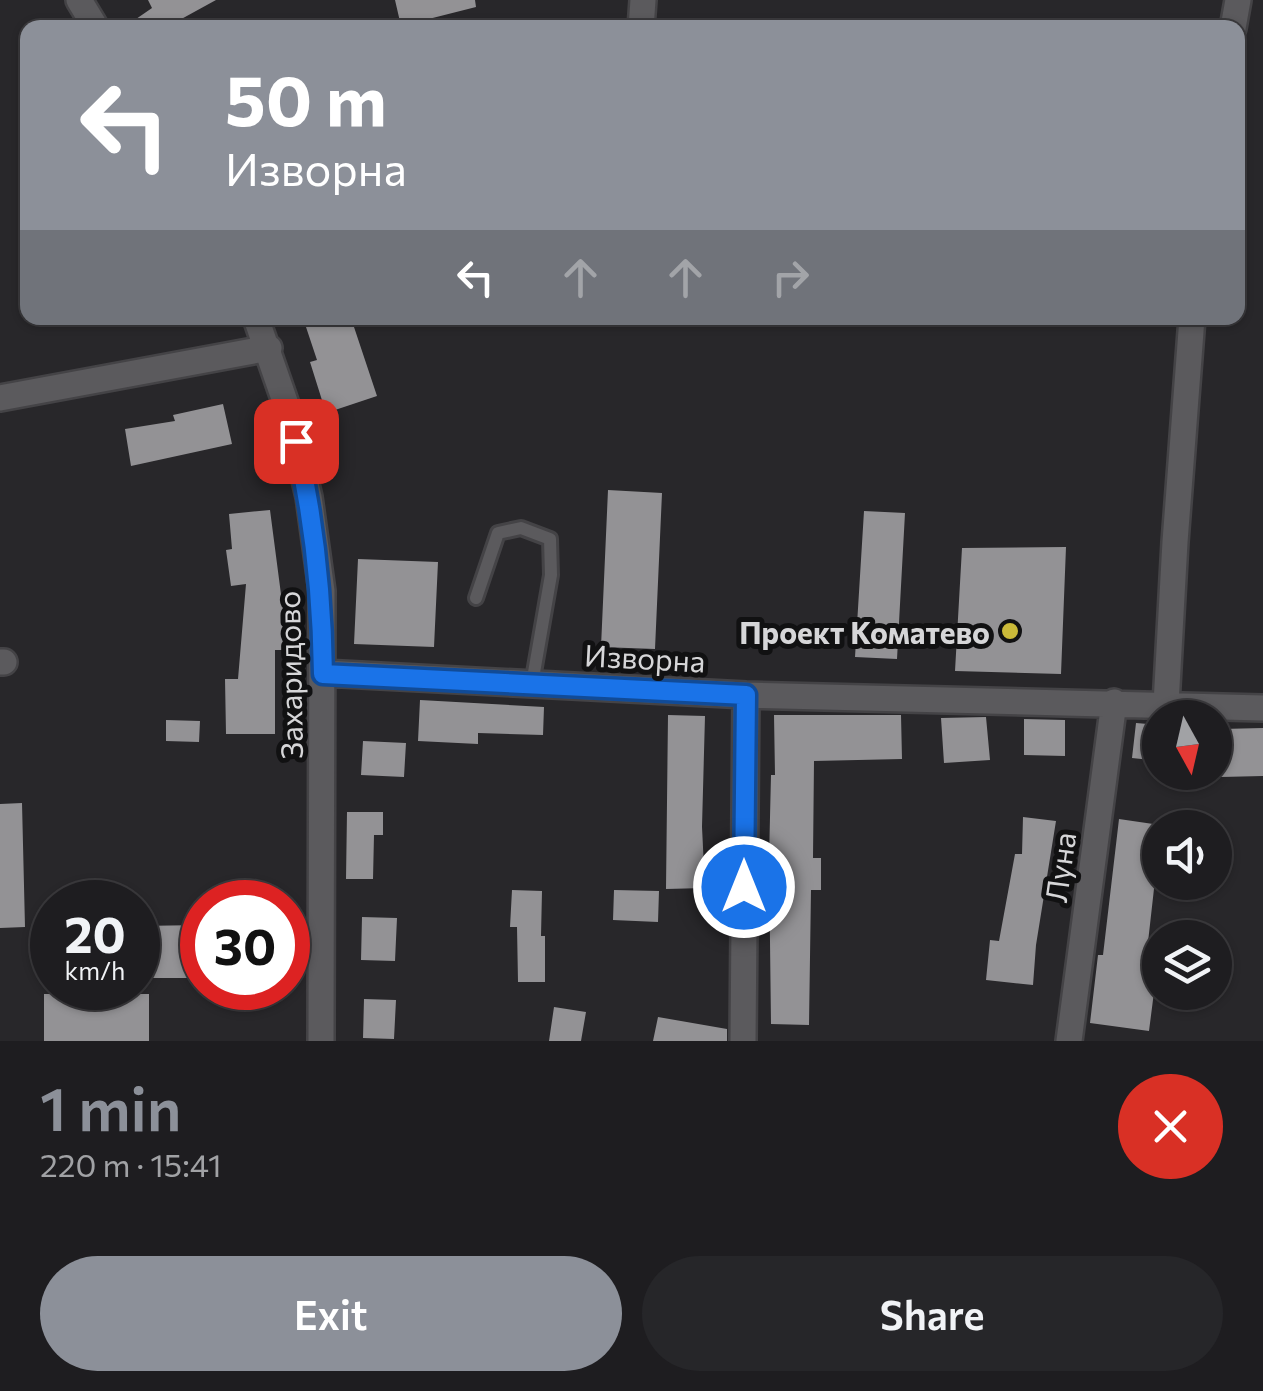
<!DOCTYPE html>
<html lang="en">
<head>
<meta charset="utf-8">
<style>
	:root { --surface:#1e1d20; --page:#262629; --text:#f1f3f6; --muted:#a1a2a5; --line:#3c3b3e; --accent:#8c9099 }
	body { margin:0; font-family:Commissioner,sans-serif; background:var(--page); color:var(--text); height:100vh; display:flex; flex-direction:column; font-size:38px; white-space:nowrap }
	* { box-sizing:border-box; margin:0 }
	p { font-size:32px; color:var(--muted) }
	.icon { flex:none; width:55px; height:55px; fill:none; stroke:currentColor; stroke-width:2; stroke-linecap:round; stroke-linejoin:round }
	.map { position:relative; height:1041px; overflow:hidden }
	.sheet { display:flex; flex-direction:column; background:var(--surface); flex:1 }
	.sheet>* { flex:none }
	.top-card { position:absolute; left:20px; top:20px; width:1225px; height:305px; border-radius:20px; box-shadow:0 2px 8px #0004,0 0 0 2px var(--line); background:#8c9099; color:#fff; overflow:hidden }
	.needle { width:65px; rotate:172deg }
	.buttons { position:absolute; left:1142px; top:700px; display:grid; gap:20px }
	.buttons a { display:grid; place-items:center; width:90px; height:90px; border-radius:50%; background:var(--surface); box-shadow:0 2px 8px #0004,0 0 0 2px var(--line); font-size:50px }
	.speed { position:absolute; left:30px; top:880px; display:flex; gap:20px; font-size:50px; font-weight:700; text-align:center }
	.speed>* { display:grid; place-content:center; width:130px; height:130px; border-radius:50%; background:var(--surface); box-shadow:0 2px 8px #0004,0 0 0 2px var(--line); line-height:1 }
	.speed small { font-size:25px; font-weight:400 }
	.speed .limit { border:15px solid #d22; background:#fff; color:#111 }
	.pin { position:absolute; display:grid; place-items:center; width:85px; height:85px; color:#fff; margin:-42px; border-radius:20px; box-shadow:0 5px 15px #0006 }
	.me { position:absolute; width:110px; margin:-55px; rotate:0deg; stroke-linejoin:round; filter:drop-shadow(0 0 8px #0008) }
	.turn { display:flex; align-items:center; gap:35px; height:210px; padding:0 40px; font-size:45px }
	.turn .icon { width:130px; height:130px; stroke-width:2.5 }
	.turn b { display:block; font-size:70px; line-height:85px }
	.lanes { display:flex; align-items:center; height:95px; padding:0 40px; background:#0003; justify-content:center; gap:50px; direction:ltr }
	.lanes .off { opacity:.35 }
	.round { display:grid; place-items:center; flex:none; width:105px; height:105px; border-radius:52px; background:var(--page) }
	.overview { display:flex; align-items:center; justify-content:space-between; height:170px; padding:0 40px }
	h1 { font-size:60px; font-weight:600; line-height:75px; color:var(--accent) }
	.button { display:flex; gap:20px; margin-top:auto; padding:20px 40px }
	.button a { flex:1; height:115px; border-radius:60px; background:var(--accent); color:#fff; font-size:40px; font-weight:600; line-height:115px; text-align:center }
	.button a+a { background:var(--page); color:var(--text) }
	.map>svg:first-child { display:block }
	.building { fill:#939295 }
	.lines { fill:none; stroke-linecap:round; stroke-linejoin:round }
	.lane-casing { stroke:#444346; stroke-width:18 }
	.street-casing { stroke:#444346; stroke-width:30 }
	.lane { stroke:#5b5a5d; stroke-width:12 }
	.street { stroke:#5b5a5d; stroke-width:25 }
	.route-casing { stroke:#114b97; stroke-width:25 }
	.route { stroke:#1a73e8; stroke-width:18 }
	.poi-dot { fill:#cbba39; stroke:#111112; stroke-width:4 }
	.labels { text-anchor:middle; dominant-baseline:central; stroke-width:10; stroke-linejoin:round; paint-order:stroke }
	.poi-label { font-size:30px; font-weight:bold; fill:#d6d6d8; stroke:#111112; text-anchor:end }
	.street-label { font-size:30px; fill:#d6d6d8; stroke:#111112 }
</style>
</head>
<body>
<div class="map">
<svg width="1263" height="1041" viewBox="0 0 1263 1041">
	<rect width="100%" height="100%" fill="#28272a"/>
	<!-- building -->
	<path class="building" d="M148 0H216L165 28H123L152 8Z
		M395 0H475L476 7 401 26Z
		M303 318H351L377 396 326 413 310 362 317 360Z
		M223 404 232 444 131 466 125 429 175 421 173 415Z
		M608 490 662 493 655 649 601 647Z
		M270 510 282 602H286L282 650H275V734H226L225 679H238L246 584 231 586 226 550 232 549 229 514Z
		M864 511 905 513 897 659 855 657Z
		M1066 547 1061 674 955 671 962 548Z
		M358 559 438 562 434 647 354 644Z
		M420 700 544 707 543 735 478 733V744L418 741Z
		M668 715 705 716 702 827 705 888 666 889Z
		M774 715H901L902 759 814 761 813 858H821V890H811L809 1025 771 1024 769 859 771 775H775Z
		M986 717 990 760 944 763 941 718Z
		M1024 719 1065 720V756L1024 755Z
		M166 720 200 721 199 742 166 741Z
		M1136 723 1160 725V761L1132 758Z
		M1263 728V776L1221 777V729Z
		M363 741 406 743 404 777 361 775Z
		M22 803 25 927 0 928V804Z
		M347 812H383V835H374L373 879H346Z
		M1023 817 1056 821 1036 945 1033 985 986 980 990 940 999 941 1015 854H1022Z
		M1119 819 1160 825V863L1157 862 1146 960 1158 961 1149 1031 1090 1023 1098 955H1103Z
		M512 890 542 891 541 936H545V982H518L517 927H510Z
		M614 890 659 891 658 922 613 920Z
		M362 917 397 918 395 961 361 960Z
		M202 925V978H138V926Z
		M44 994H149V1041H44Z
		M364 999 396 1000 394 1039 363 1038Z
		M554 1007 586 1012 581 1041H549Z
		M658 1017 727 1029V1041H653Z"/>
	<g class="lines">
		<defs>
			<path id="lane" d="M476 598 498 533 521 528 550 539 551 575 532 684"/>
			<path id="street" d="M79 0 96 28
				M641 28 643 0
				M1233 28 1238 0
				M256 318 289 413 309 497 322 591 321 1041
				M0 398 269 348
				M0 662H4
				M323 673 746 695 1263 708
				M1166 704 1175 542 1192 318
				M743 1041 746 695
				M1069 1041 1114 702"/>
		</defs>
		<!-- lane casing -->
		<use href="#lane" class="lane-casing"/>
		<!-- street casing -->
		<use href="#street" class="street-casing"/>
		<!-- lane -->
		<use href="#lane" class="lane"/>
		<!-- street -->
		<use href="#street" class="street"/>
	</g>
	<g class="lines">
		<defs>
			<path id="route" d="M296 441C314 518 322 594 323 674L746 695 744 887"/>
		</defs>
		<!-- route casing -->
		<use href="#route" class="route-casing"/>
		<!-- route -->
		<use href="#route" class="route"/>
	</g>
	<!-- markers -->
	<circle class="poi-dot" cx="1010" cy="631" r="10"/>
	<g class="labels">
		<!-- poi labels -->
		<g class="poi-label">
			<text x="990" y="631">Проект Коматево</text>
		</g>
		<!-- street labels -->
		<g class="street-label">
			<text transform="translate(645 657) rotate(3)">Изворна</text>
			<text transform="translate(289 675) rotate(-91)">Захаридово</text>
			<text transform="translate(1059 867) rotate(-82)">Луна</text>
		</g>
	</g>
</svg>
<div class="buttons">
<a><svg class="needle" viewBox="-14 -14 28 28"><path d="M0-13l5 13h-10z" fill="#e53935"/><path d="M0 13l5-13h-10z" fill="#a1a2a5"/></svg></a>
<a><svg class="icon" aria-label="sound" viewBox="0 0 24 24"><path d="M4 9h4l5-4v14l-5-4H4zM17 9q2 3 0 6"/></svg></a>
<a><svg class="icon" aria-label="layers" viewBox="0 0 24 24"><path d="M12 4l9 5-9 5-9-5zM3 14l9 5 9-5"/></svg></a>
</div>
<div class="speed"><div>20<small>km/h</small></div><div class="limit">30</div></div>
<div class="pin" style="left:296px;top:441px;background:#d93025"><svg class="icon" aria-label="arrive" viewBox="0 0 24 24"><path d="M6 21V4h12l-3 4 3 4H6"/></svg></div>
<svg class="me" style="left:744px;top:887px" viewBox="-20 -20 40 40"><circle r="17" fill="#1a73e8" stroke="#fff" stroke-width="3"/><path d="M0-11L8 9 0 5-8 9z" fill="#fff"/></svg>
<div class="top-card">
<div class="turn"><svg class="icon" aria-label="left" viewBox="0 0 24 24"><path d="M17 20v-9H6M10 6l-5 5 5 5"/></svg><div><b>50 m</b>Изворна</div></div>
<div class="lanes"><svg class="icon" aria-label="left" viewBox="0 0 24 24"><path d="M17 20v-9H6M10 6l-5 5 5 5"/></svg><svg class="icon off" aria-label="ahead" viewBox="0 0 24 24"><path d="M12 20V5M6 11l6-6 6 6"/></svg><svg class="icon off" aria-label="ahead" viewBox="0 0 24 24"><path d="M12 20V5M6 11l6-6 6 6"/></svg><svg class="icon off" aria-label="right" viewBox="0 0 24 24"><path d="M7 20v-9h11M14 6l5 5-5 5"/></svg></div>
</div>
</div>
<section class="sheet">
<div class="overview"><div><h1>1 min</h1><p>220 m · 15:41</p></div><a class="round" style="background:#d93025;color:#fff"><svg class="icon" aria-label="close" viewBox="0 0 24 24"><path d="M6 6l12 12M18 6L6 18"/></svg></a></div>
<div class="button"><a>Exit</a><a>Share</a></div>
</section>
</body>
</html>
